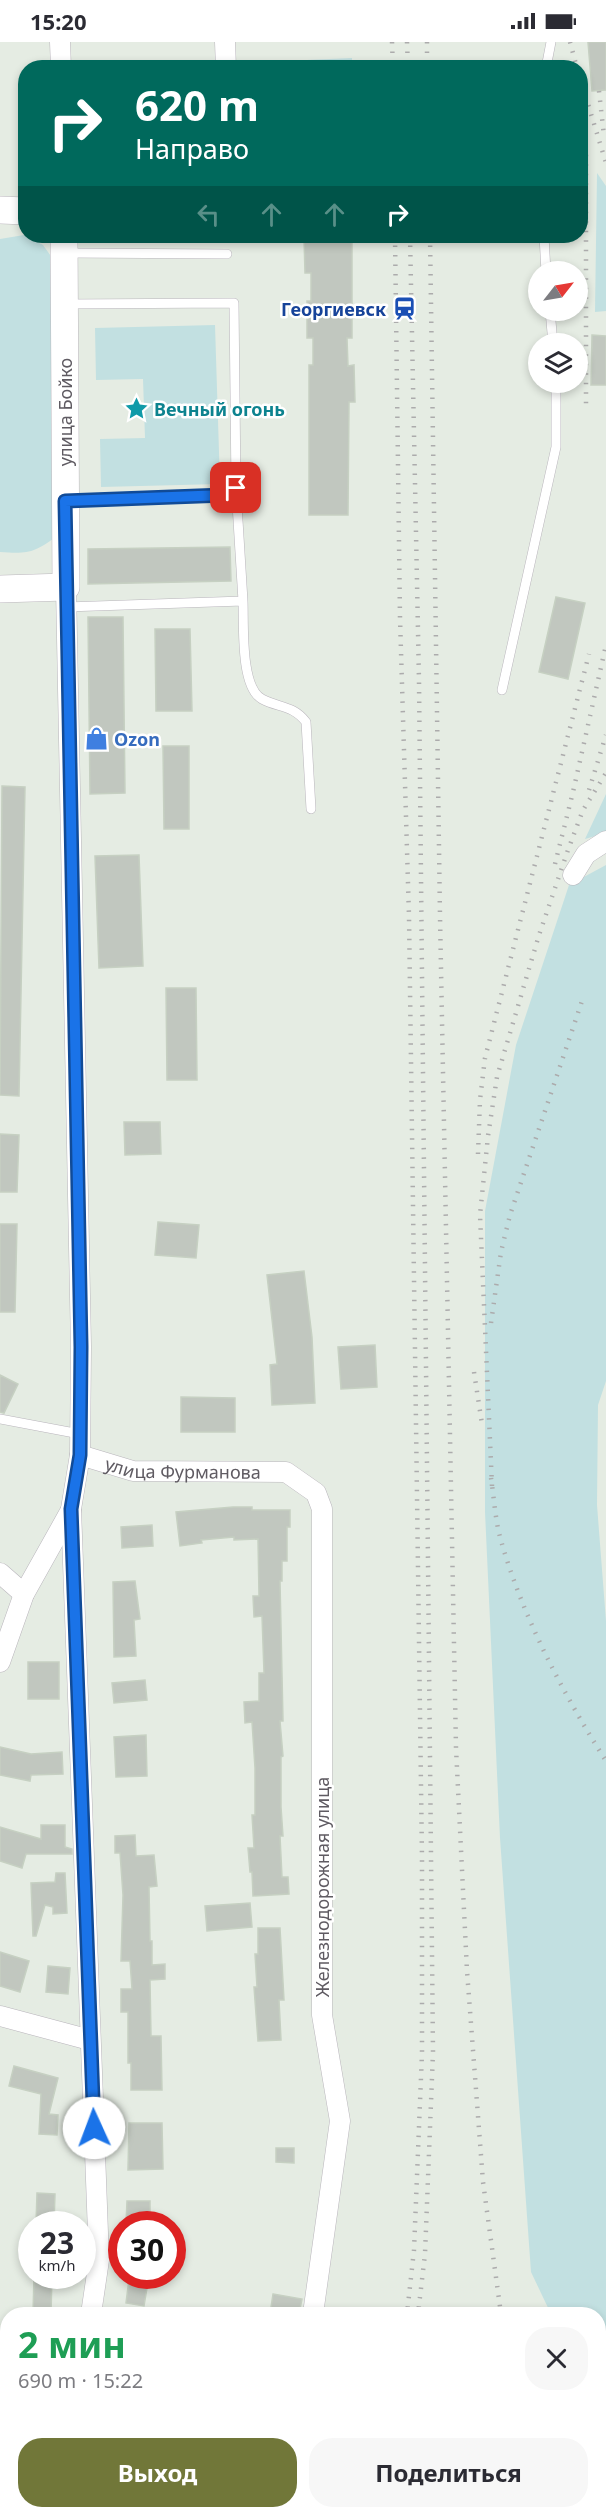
<!DOCTYPE html>
<html lang="ru">
<head>
<meta charset="utf-8">
<style>
	:root { --surface:#fff; --page:#f7f7f7; --text:#2b2b33; --muted:#7c7c81; --accent:#717739 }
	body { margin:0; font-family:"Noto Sans",sans-serif; background:var(--page); color:var(--text); height:100vh; display:flex; flex-direction:column; font-size:22px; white-space:nowrap }
	* { box-sizing:border-box; margin:0 }
	p { font-size:20px; color:var(--muted) }
	.icon { flex:none; width:33px; height:33px; fill:none; stroke:currentColor; stroke-width:2; stroke-linecap:round; stroke-linejoin:round }
	.map { position:relative; flex:1; overflow:hidden }
	.panel { position:absolute; left:0px; top:2265px; width:606px; height:212px; display:flex; flex-direction:column; background:var(--surface); border-radius:24px 24px 0 0; box-shadow:0 3px 9px #0003 }
	.panel>* { flex:none }
	.top-card { position:absolute; left:18px; top:18px; width:570px; height:183px; border-radius:24px; box-shadow:0 3px 9px #0003; background:#00695c; color:#fff; overflow:hidden }
	.needle { width:39px; rotate:59deg }
	.fabs { position:absolute; left:528px; top:219px; display:grid; gap:12px }
	.fabs a { display:grid; place-items:center; width:60px; height:60px; border-radius:50%; background:var(--surface); box-shadow:0 3px 9px #0003; font-size:30px }
	.speed { position:absolute; left:18px; top:2169px; display:flex; gap:12px; font-size:30px; font-weight:700; text-align:center }
	.speed>* { display:grid; place-content:center; width:78px; height:78px; border-radius:50%; background:var(--surface); box-shadow:0 3px 9px #0003; line-height:1 }
	.speed small { font-size:15px; font-weight:400 }
	.speed .limit { border:9px solid #d22; background:#fff; color:#111 }
	.pin { position:absolute; display:grid; place-items:center; width:51px; height:51px; color:#fff; margin:-26px; border-radius:12px; box-shadow:0 3px 9px #0006 }
	.me { position:absolute; width:66px; margin:-33px; rotate:358deg; stroke-linejoin:round; filter:drop-shadow(0 0 4px #0008) }
	.turn { display:flex; align-items:center; gap:21px; height:126px; padding:0 18px; font-size:27px }
	.turn .icon { width:78px; height:78px; stroke-width:2.5 }
	.turn b { display:block; font-size:42px; line-height:51px }
	.lanes { display:flex; align-items:center; height:57px; padding:0 18px; background:#0003; justify-content:center; gap:30px; direction:ltr }
	.lanes .off { opacity:.35 }
	.round { display:grid; place-items:center; flex:none; width:63px; height:63px; border-radius:24px; background:var(--page) }
	.headline { display:flex; align-items:center; justify-content:space-between; height:102px; padding:0 18px }
	h1 { font-size:36px; font-weight:700; line-height:45px; color:#1e9e55 }
	.button { display:flex; gap:12px; margin-top:auto; padding:12px 18px }
	.button a { flex:1; height:69px; border-radius:24px; background:var(--accent); color:#fff; font-size:24px; font-weight:700; line-height:69px; text-align:center }
	.button a+a { background:var(--page); color:var(--text) }
	.status { display:flex; justify-content:space-between; align-items:center; height:42px; padding:0 30px; background:var(--surface); direction:ltr }
	.status svg { height:16px; fill:currentColor }
	.map>svg:first-child { display:block }
	.green { fill:#c2e0e1 }
	.building { fill:#c1c7bf; stroke:#c6d0c2; stroke-width:1.5 }
	.lines { fill:none; stroke-linecap:round; stroke-linejoin:round }
	.lane-casing { stroke:#b9b5bc; stroke-width:10 }
	.street-casing { stroke:#b9b5bc; stroke-width:21 }
	.secondary-casing { stroke:#bbb6bd; stroke-width:28 }
	.lane { stroke:#fff; stroke-width:9 }
	.street { stroke:#fff; stroke-width:20 }
	.secondary { stroke:#fff; stroke-width:27 }
	.rail { stroke:#acabac; stroke-width:4.5; stroke-dasharray:1.5 8; stroke-linecap:butt }
	.route-casing { stroke:#114b97; stroke-width:15 }
	.route { stroke:#1a73e8; stroke-width:10 }
	.labels { text-anchor:middle; dominant-baseline:central; stroke-width:5; stroke-linejoin:round; paint-order:stroke }
	.transit-label { font-size:18px; font-weight:bold; fill:#164399; stroke:#fff; text-anchor:end }
	.culture-label { font-size:18px; font-weight:bold; fill:#0d838f; stroke:#fff; text-anchor:start }
	.street-label { font-size:18px; fill:#5f5b62; stroke:#fff }
	.shop-label { font-size:18px; font-weight:bold; fill:#366cbe; stroke:#fff; text-anchor:start }
</style>
</head>
<body>
<div class="status"><b>15:20</b><svg viewBox="0 0 49 12"><path d="M0 12V9h3v3zM5 12V6h3v6zM10 12V3h3v9zM15 12V0h3v12zM26 1h20v11H26zM47 4h2v5h-2z"/></svg></div>
<div class="map">
<svg width="606" height="2476" viewBox="0 0 606 2476">
	<rect width="100%" height="100%" fill="#e5ece3"/>
	<!-- green -->
	<path class="green" d="M352 16V25H262V20Z
		M597 131 606 144V269L595 270Z
		M24 193 43 203 53 217 57 494C34 511 28 512 0 510V197Z
		M215 283 220 442 101 445 100 397 145 396 143 337 96 338 95 286Z
		M606 752V791L585 797Z
		M606 823V1339L598 1363 597 1463 606 1579V2300H599L598 2272H551L531 2230 500 1796 485 1470V1169L516 1003 569 843Z
		M606 2306V2471L599 2442V2309Z"/>
	<!-- building -->
	<path class="building" d="M588 0H606V48L592 49Z
		M304 196H352V296H347L348 324 354 323 355 360H349L348 473H309V323H313V296H307V259H311V231H305Z
		M592 293 606 294V343H591Z
		M230 505 231 539 88 542V507Z
		M556 555 585 561 568 637 539 630Z
		M88 575H123L125 751 90 752Z
		M155 587H190L192 669H156Z
		M163 704H189V787H164Z
		M2 744 25 745 19 1054 0 1053Z
		M139 813 143 924 99 926 95 814Z
		M166 946H196L197 1038H167Z
		M124 1080H160L161 1112 125 1113Z
		M0 1092 19 1093 17 1150H0Z
		M158 1180 199 1183 196 1216 155 1213Z
		M0 1182H17L15 1270H0Z
		M304 1229 312 1295 315 1361 272 1363 270 1323 277 1322 267 1233Z
		M375 1303 377 1345 341 1347 338 1305Z
		M0 1333 18 1342 4 1371 0 1370Z
		M181 1355 235 1356V1390H181Z
		M233 1465H252V1468H290V1485H287V1519H282V1539H280L283 1679H280L283 1714 281 1715V1765L283 1794H280L282 1835H288L289 1852 253 1854 252 1830H250L248 1806H254L252 1773H255V1726L252 1680 245 1681 244 1660 259 1659V1631H264L262 1574 254 1575 253 1554H259L258 1497 234 1498V1495L201 1498 202 1501 180 1504 176 1470Z
		M152 1483 153 1504 122 1506 121 1485Z
		M135 1539 140 1577 134 1578 136 1614 114 1615 113 1540Z
		M28 1620H59V1657H28Z
		M145 1638 147 1658 114 1661 112 1641Z
		M146 1693 147 1734 116 1735 114 1695Z
		M0 1705 31 1712 62 1710 63 1732 31 1733 30 1739 0 1733Z
		M41 1783H65V1805L72 1807V1812H26L22 1826 0 1819V1785L41 1797Z
		M135 1793 136 1814 154 1813 157 1844 149 1845 150 1899H152V1923L165 1922V1937L150 1938 151 1994H161L162 2048H131V2021H128V1970H121V1947H132L130 1919H121L123 1853 120 1811H115V1794Z
		M56 1831H65L67 1871 53 1872V1865L45 1863 36 1894H33L31 1841 55 1840Z
		M250 1861 252 1885 207 1889 205 1864Z
		M258 1886H280L284 1958H279L281 1998 258 1999 254 1945H257L255 1912H258Z
		M0 1910 29 1919 20 1950 0 1944Z
		M48 1924 70 1926 68 1952 46 1950Z
		M14 2024 58 2036 49 2072 58 2073 57 2093 39 2092 41 2052 9 2044Z
		M129 2081H162L163 2127 128 2128Z
		M276 2106H294V2121L276 2120Z
		M37 2151 55 2152 54 2182H36Z
		M127 2159H150V2182H126Z
		M34 2234H52L51 2272H33Z
		M129 2237 148 2240 144 2264 126 2261Z
		M273 2252 302 2257 299 2272H270Z"/>
	<g class="lines">
		<defs>
			<path id="lane" d="M546 26 551 0
				M544 194 546 230
				M66 211 227 212
				M66 262 234 261 236 446 232 452 69 459
				M550 268 553 302
				M243 559C244 582 240 645 262 657 279 666 293 663 306 680L311 767
				M66 565 243 559 236 446
				M502 648 556 405V340
				M0 1377 80 1392"/>
			<g id="street">
				<path d="M60 0 61 26"/>
				<path d="M225 0 226 26"/>
				<path d="M66 545 81 1305 80 1413 71 1467 99 2218 91 2272"/>
				<path d="M573 833 586 812 606 799"/>
				<path id="s1" d="M80 1413 133 1429 286 1430 316 1451 322 1467V1973L340 2079 313 2272"/>
				<path d="M0 1531 24 1552"/>
				<path d="M0 1620 24 1552 71 1468"/>
				<path d="M0 1974 90 1998"/>
				<path d="M63 2476 64 2469"/>
				<path d="M283 2476 284 2469"/>
			</g>
			<path id="secondary" d="M0 168 26 169
				M0 547 66 545 64 194"/>
		</defs>
		<!-- lane casing -->
		<use href="#lane" class="lane-casing"/>
		<!-- street casing -->
		<use href="#street" class="street-casing"/>
		<!-- secondary casing -->
		<use href="#secondary" class="secondary-casing"/>
		<!-- lane -->
		<use href="#lane" class="lane"/>
		<!-- street -->
		<use href="#street" class="street"/>
		<!-- secondary -->
		<use href="#secondary" class="secondary"/>
		<!-- rail -->
		<path class="rail" d="M392 0 393 26
			M407 0 408 26
			M427 0V26
			M570 0 577 26
			M580 36 606 121
			M599 49 604 94
			M580 56 586 109V362
			M395 194 400 576 409 874 422 1816V2011L414 2208 407 2272
			M410 194 419 639 433 2010 425 2212 418 2272
			M430 194 440 874 456 1706 467 1929 483 2140 501 2272
			M589 748 606 693
			M555 822 573 750 606 603
			M478 1112 480 1058 485 1016 589 612
			M491 1281 501 1210 510 1173 584 953
			M474 1330 482 1382
			M491 1436C494 1455 495 1476 500 1495 522 1574 562 1650 606 1719
			M492 1444 480 1173 488 1094 497 1035 539 893 568 808 583 768 606 731
			M531 2469 532 2476
			M382 2476 383 2469
			M392 2476 393 2469"/>
	</g>
	<g class="lines">
		<defs>
			<path id="route" d="M94 2086 71 1467 80 1413 81 1305 65 459 225 453 232 452 236 446"/>
		</defs>
		<!-- route casing -->
		<use href="#route" class="route-casing"/>
		<!-- route -->
		<use href="#route" class="route"/>
	</g>
	<!-- icons -->
	<defs>
		<symbol id="station-bare" viewBox="-9 -9 18 18"><path d="M-3-6H3Q5-6 5-4V2Q5 4 3 4L4.5 6H3L1.5 4h-3L-3 6H-4.5L-3 4Q-5 4-5 2V-4Q-5-6-3-6ZM-3.5-4v3h7v-3ZM-3.5 1v1.5H-2V1ZM2 1v1.5H3.5V1Z" fill="#1a4fb4" stroke="#fff" stroke-width="2.5" paint-order="stroke"/></symbol>
		<symbol id="sight-bare" viewBox="-9 -9 18 18"><path d="M0-6L1.8-2.2L6-1.7L2.9 1.2L3.7 5.4L0 3.3L-3.7 5.4L-2.9 1.2L-6-1.7L-1.8-2.2Z" fill="#0f9aa8" stroke="#fff" stroke-width="2.5" paint-order="stroke"/></symbol>
		<symbol id="shop-bare" viewBox="-9 -9 18 18"><path d="M-5-2.5h2.3a2.7 3.5 0 0 1 5.4 0H5L5.5 6h-11ZM-1.5-2.5h3a1.5 2.3 0 0 0-3 0Z" fill="#3f7fe0" stroke="#fff" stroke-width="2.5" paint-order="stroke"/></symbol>
	</defs>
	<g fill-rule="evenodd">
		<use href="#station-bare" x="388" y="250" width="33" height="33"/>
		<use href="#sight-bare" x="120" y="350" width="33" height="33"/>
		<use href="#shop-bare" x="80" y="680" width="33" height="33"/>
	</g>
	<g class="labels">
		<!-- transit labels -->
		<g class="transit-label">
			<text x="386" y="267">Георгиевск</text>
		</g>
		<!-- culture labels -->
		<g class="culture-label">
			<text x="154" y="367">Вечный огонь</text>
		</g>
		<!-- street labels -->
		<g class="street-label">
			<text transform="translate(65 370) rotate(-90)">улица Бойко</text>
			<text stroke="none"><textPath href="#s1" startOffset="105">улица Фурманова</textPath></text>
			<text transform="translate(322 1845) rotate(-90)">Железнодорожная улица</text>
		</g>
		<!-- shop labels -->
		<g class="shop-label">
			<text x="114" y="697">Ozon</text>
		</g>
	</g>
</svg>
<div class="fabs">
<a><svg class="needle" viewBox="-14 -14 28 28"><path d="M0-13l5 13h-10z" fill="#e53935"/><path d="M0 13l5-13h-10z" fill="#7c7c81"/></svg></a>
<a><svg class="icon" aria-label="layers" viewBox="0 0 24 24"><path d="M12 4l9 5-9 5-9-5zM3 14l9 5 9-5"/></svg></a>
</div>
<div class="speed"><div>23<small>km/h</small></div><div class="limit">30</div></div>
<div class="pin" style="left:236px;top:446px;background:#d93025"><svg class="icon" aria-label="arrive" viewBox="0 0 24 24"><path d="M6 21V4h12l-3 4 3 4H6"/></svg></div>
<svg class="me" style="left:94px;top:2086px" viewBox="-20 -20 40 40"><circle r="19" fill="#fff"/><path d="M0-13L10 11 0 6-10 11z" fill="#1a73e8"/></svg>
<div class="top-card">
<div class="turn"><svg class="icon" aria-label="right" viewBox="0 0 24 24"><path d="M7 20v-9h11M14 6l5 5-5 5"/></svg><div><b>620 m</b>Направо</div></div>
<div class="lanes"><svg class="icon off" aria-label="left" viewBox="0 0 24 24"><path d="M17 20v-9H6M10 6l-5 5 5 5"/></svg><svg class="icon off" aria-label="ahead" viewBox="0 0 24 24"><path d="M12 20V5M6 11l6-6 6 6"/></svg><svg class="icon off" aria-label="ahead" viewBox="0 0 24 24"><path d="M12 20V5M6 11l6-6 6 6"/></svg><svg class="icon" aria-label="right" viewBox="0 0 24 24"><path d="M7 20v-9h11M14 6l5 5-5 5"/></svg></div>
</div>
<section class="panel">
<div class="headline"><div><h1>2 мин</h1><p>690 m · 15:22</p></div><a class="round"><svg class="icon" aria-label="close" viewBox="0 0 24 24"><path d="M6 6l12 12M18 6L6 18"/></svg></a></div>
<div class="button"><a>Выход</a><a>Поделиться</a></div>
</section>
</div>
</body>
</html>
